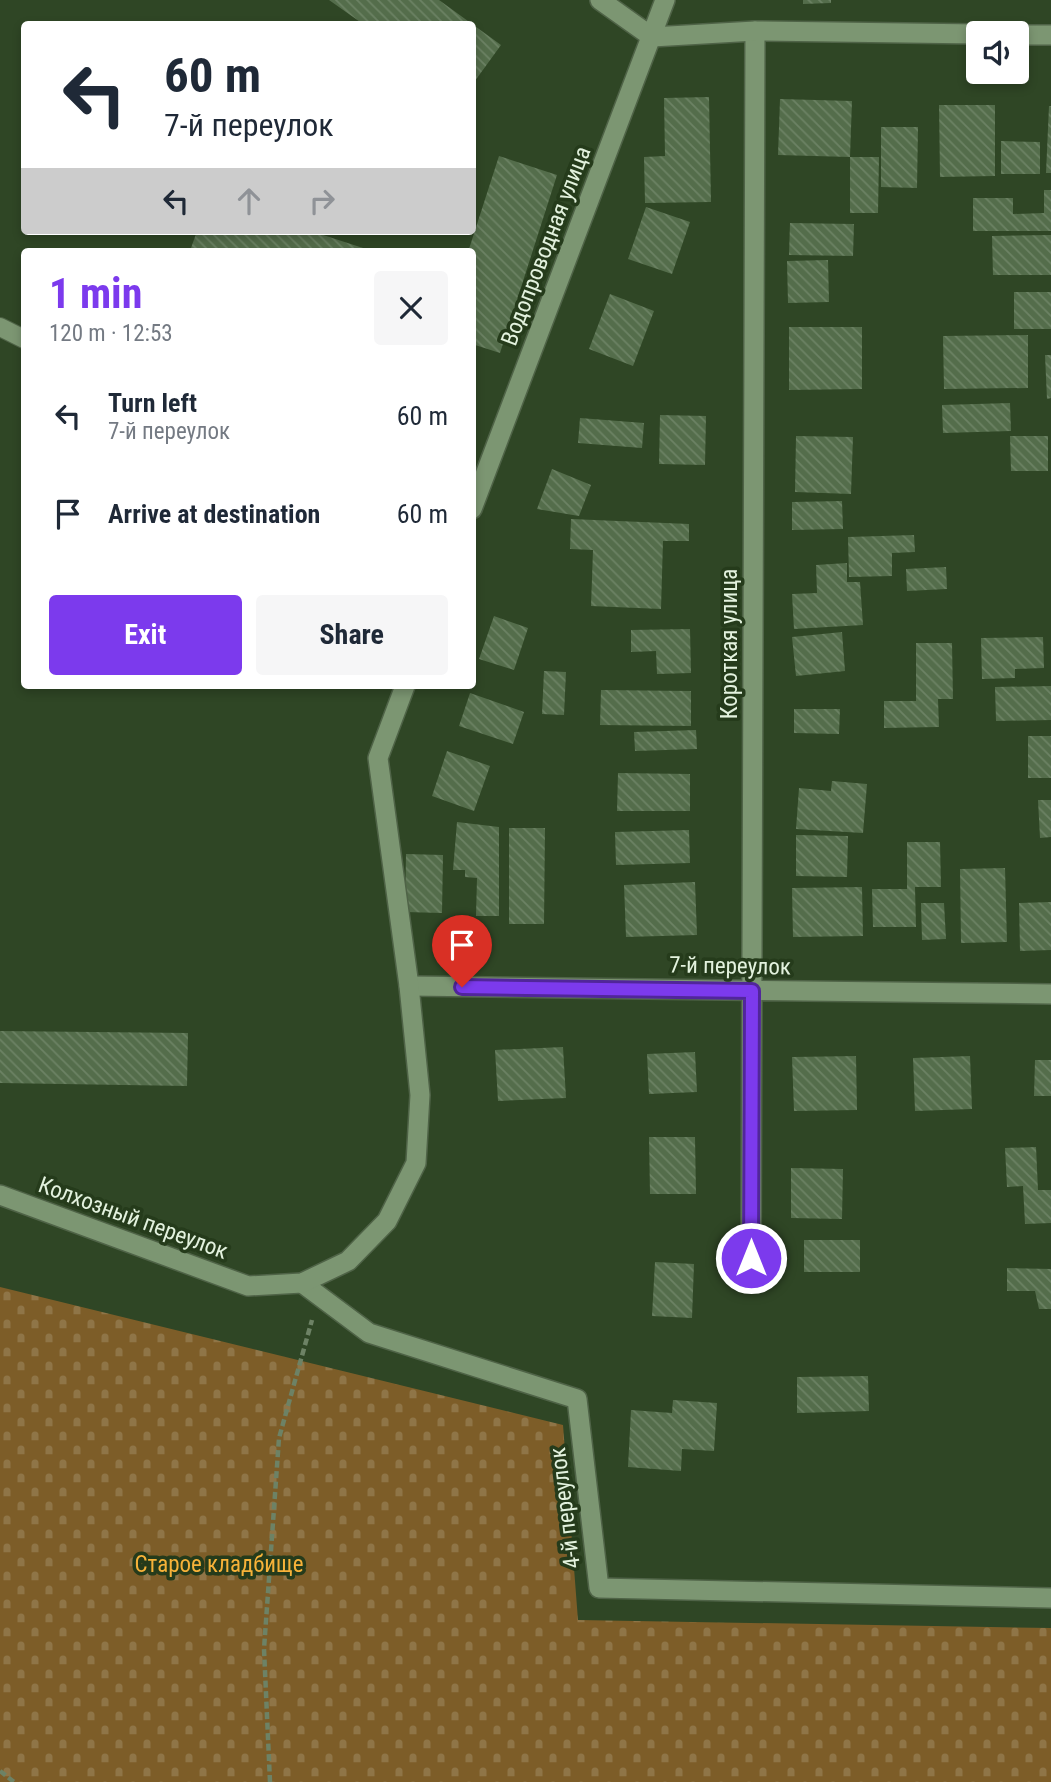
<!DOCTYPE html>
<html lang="en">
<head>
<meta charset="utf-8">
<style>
	:root { --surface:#fff; --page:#f6f6f7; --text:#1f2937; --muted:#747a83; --accent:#7c3aed }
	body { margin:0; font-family:"Roboto Condensed",sans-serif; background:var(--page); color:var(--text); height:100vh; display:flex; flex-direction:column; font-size:26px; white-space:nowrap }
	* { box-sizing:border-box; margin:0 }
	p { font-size:23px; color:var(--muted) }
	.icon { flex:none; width:38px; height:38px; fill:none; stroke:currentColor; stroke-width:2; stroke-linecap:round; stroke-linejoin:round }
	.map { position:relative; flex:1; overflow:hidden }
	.details { position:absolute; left:21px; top:248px; width:455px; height:441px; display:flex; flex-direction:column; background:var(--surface); border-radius:7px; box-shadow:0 4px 10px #0003 }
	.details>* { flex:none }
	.hud { position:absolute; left:21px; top:21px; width:455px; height:214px; border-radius:7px; box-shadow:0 4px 10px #0003; background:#fff; color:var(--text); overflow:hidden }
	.controls { position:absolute; left:966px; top:21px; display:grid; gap:14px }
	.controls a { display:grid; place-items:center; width:63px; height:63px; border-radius:7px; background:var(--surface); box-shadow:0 4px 10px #0003; font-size:35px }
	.pin { position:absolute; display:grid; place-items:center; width:60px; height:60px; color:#fff; margin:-72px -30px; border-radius:50% 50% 50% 0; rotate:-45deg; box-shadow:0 0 7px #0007 }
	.pin .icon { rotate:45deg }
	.me { position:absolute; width:77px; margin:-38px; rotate:0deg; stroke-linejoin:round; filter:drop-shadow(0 0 5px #0008) }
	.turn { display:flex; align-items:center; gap:24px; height:147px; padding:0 28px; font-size:32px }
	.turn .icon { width:91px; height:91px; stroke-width:2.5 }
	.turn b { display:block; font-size:49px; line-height:60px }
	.lanes { display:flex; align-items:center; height:66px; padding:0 28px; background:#0003; justify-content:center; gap:35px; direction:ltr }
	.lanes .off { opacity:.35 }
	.round { display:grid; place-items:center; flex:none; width:74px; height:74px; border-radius:7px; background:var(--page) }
	.summary { display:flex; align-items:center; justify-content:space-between; height:119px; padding:0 28px }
	h1 { font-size:42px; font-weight:700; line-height:52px; color:var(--accent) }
	.button { display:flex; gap:14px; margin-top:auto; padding:14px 28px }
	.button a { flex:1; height:80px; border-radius:7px; background:var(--accent); color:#fff; font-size:28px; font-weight:700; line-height:80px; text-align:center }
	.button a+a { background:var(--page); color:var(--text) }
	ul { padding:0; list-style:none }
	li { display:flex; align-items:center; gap:21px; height:98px; padding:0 28px }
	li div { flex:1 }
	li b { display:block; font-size:26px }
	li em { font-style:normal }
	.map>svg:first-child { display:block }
	.cemetery { fill:url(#cemetery-stones) }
	.building { fill:url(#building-back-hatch) }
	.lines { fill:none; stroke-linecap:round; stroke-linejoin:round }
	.service-casing { stroke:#4f6347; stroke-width:20 }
	.minor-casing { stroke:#4f6347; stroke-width:22 }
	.tertiary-casing { stroke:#4f6347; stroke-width:22 }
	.path { stroke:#6d8265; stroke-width:4.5; stroke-dasharray:7 3.5; stroke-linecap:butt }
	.service { stroke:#7c9672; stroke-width:18 }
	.minor { stroke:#7c9672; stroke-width:19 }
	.tertiary { stroke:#7c9672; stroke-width:19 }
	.route-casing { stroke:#51269a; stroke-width:18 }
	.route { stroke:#7c3aed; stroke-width:12 }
	.labels { text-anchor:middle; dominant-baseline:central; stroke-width:7; stroke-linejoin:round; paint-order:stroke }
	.street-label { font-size:23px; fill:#e3f2de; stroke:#253b1b }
	.park-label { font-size:23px; fill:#f7b239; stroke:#253b1b }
</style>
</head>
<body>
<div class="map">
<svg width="1051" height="1782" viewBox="0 0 1051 1782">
	<defs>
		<pattern id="cemetery-stones" width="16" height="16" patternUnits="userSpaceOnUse" patternTransform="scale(1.75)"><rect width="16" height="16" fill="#7d5d28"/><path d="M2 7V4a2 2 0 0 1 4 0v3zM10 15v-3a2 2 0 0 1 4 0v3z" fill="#8f7547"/></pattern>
		<pattern id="building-back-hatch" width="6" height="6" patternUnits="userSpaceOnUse" patternTransform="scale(1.75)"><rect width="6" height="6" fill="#546d4b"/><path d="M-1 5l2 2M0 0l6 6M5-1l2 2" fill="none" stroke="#6c8264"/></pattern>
	</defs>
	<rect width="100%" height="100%" fill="#2f4625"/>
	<!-- cemetery -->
	<path class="cemetery" d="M0 1287 563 1425 578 1620 1051 1628V1782H0Z"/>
	<!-- building -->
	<path class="building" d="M329 0H439L501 45 472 85V24H363Z
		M803 0H831V3L803 4Z
		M709 97 711 202 645 203 644 157 665 156 664 98Z
		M780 99 852 101 850 157 778 155Z
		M939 105H995V176L940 177Z
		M1049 106H1051V173H1046Z
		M881 127H918L917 188 881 187Z
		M1001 141 1040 142V174H1001Z
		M499 156 557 175 500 353 472 344V252H468Z
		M850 157H879L878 213H850Z
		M1044 190H1051V231H973V198H1013V214L1044 213Z
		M646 207 690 222 672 274 628 259Z
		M790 223 854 224 853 256 789 255Z
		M197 231H311L366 249 365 252H193L190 251Z
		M1051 235V275H993L992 236Z
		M828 260 829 302 788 303 787 261Z
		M1014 292H1051V329H1014Z
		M610 294 654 311 633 366 589 349Z
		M789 327H862V389L789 390Z
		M1028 335V388L944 389 943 336Z
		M1045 355H1051V398L1047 399Z
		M1010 403 1011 431 943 433 942 405Z
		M660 415 706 416 705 465 659 464Z
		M580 418 644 423 642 448 578 443Z
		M796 436 853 437 851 494 795 492Z
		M1010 436H1048V471H1011Z
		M552 469 591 485 579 516 537 509Z
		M842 501 843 529 792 530V502Z
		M571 519 689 524V541H663L661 609 591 606 593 550 570 549Z
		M914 535 915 552 892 553V576L849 577 848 537Z
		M847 563V582H860L863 625 794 629 792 594 817 593 816 565Z
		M946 567 947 589 907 591 906 569Z
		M494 616 528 628 514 670 479 659Z
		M690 629 691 673 657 674 656 651 631 652V630Z
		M842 632 845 671 796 676 792 637Z
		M1043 637 1044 668 1015 669V678L982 679 981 638Z
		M916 643H952L953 699H938L939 727 884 728V701H916Z
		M544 671 566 672 564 715 542 714Z
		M1051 686V720L996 721 995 687Z
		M601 690 691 691V726L600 725Z
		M470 693 524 712 513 744 459 726Z
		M794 709H840L839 734 794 733Z
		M696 730 697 749 635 751 634 732Z
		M1028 736H1051V778H1028Z
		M447 751 490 766 474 811 432 796Z
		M618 773 690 774V811H617Z
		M832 781 867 784 863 833 796 829 799 788 831 791Z
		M1038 800H1051V837L1040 838Z
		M457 822 499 827V916H476L477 878 465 877V870H453Z
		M509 828H545L544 924H509Z
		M689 830 690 863 616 865 615 832Z
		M796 835 848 836 847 877 796 876Z
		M907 842H940L941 887H915L916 927H873L872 889H907Z
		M406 854 443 855 442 913 405 912Z
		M1005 868 1007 942 961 943 960 869Z
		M695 882 697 935 626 937 624 885Z
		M862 887 863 936 793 937 792 888Z
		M1051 902V950L1020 951 1019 903Z
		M921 903H944L946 939 922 940Z
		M0 1031 188 1033 187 1086 0 1083Z
		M563 1047 566 1098 498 1101 495 1050Z
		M695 1052 697 1092 649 1094 647 1054Z
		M856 1056 857 1110 794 1111 792 1057Z
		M970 1056 972 1109 915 1111 913 1058Z
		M1035 1060H1051V1096H1034Z
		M649 1137H695L696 1194H650Z
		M1036 1147 1038 1190H1051V1223L1025 1224 1023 1186 1007 1187 1005 1148Z
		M791 1168 843 1169 842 1219 791 1218Z
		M804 1240H860V1272H804Z
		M655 1262 694 1264 692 1318 652 1316Z
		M1007 1268 1051 1269V1309H1039L1035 1291H1007Z
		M868 1376 869 1411 797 1413V1377Z
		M673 1400 717 1403 714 1451 682 1449 681 1471 628 1467 631 1410 672 1413Z"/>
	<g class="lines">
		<defs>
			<path id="service" d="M0 327 24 339"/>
			<path id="minor" d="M409 986 1051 994
				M751 1258 755 31
				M302 1283 369 1333 577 1399 599 1588 1051 1598"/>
			<path id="tertiary" d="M600 0 652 37 755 31 978 34
				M1017 35H1051
				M472 509 665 0
				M0 1195 248 1286 302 1283 348 1261 387 1221 416 1163 420 1095 409 986 378 758 405 686"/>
		</defs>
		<!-- service casing -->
		<use href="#service" class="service-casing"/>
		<!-- minor casing -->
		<use href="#minor" class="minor-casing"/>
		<!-- tertiary casing -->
		<use href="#tertiary" class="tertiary-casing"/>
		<!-- path -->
		<path class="path" d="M0 1771 14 1782
			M270 1782 264 1649 279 1438 312 1320"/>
		<!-- service -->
		<use href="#service" class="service"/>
		<!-- minor -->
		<use href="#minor" class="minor"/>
		<!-- tertiary -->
		<use href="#tertiary" class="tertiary"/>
	</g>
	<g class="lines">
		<defs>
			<path id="route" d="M462 987 752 991 751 1258"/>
		</defs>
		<!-- route casing -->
		<use href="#route" class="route-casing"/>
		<!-- route -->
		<use href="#route" class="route"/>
	</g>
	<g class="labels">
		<!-- street labels -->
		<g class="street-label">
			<text transform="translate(546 246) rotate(-69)">Водопроводная улица</text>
			<text transform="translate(729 644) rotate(-90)">Короткая улица</text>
			<text transform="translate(730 966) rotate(1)">7-й переулок</text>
			<text transform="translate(133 1218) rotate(20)">Колхозный переулок</text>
			<text transform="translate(565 1508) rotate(-97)">4-й переулок</text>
		</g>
		<!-- park labels -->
		<g class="park-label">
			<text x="219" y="1564">Старое кладбище</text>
		</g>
	</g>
</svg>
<div class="controls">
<a><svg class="icon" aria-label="sound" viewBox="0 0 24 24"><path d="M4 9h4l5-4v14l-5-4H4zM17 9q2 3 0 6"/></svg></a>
</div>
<div class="pin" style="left:462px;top:987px;background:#d93025"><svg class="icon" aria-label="arrive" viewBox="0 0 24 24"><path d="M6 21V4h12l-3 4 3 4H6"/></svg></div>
<svg class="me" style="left:751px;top:1258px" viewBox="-20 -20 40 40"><circle r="17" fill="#7c3aed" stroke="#fff" stroke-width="3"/><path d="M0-11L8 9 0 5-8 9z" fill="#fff"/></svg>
<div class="hud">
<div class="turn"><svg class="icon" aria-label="left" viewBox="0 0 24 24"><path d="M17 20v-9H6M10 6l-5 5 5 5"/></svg><div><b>60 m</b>7-й переулок</div></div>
<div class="lanes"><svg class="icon" aria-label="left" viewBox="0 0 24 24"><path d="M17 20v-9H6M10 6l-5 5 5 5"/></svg><svg class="icon off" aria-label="ahead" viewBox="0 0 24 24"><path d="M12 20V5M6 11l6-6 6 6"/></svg><svg class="icon off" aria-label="right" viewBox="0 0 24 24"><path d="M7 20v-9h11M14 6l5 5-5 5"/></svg></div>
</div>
<section class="details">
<div class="summary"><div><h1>1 min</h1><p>120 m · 12:53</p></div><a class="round"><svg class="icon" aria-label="close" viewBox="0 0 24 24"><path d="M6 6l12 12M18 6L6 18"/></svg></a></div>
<ul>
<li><svg class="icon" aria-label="left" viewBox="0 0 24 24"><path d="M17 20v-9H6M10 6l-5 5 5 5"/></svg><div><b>Turn left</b><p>7-й переулок</p></div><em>60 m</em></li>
<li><svg class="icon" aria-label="arrive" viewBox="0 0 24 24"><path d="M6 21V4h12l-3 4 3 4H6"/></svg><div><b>Arrive at destination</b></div><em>60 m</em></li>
</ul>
<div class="button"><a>Exit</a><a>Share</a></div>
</section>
</div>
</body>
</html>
